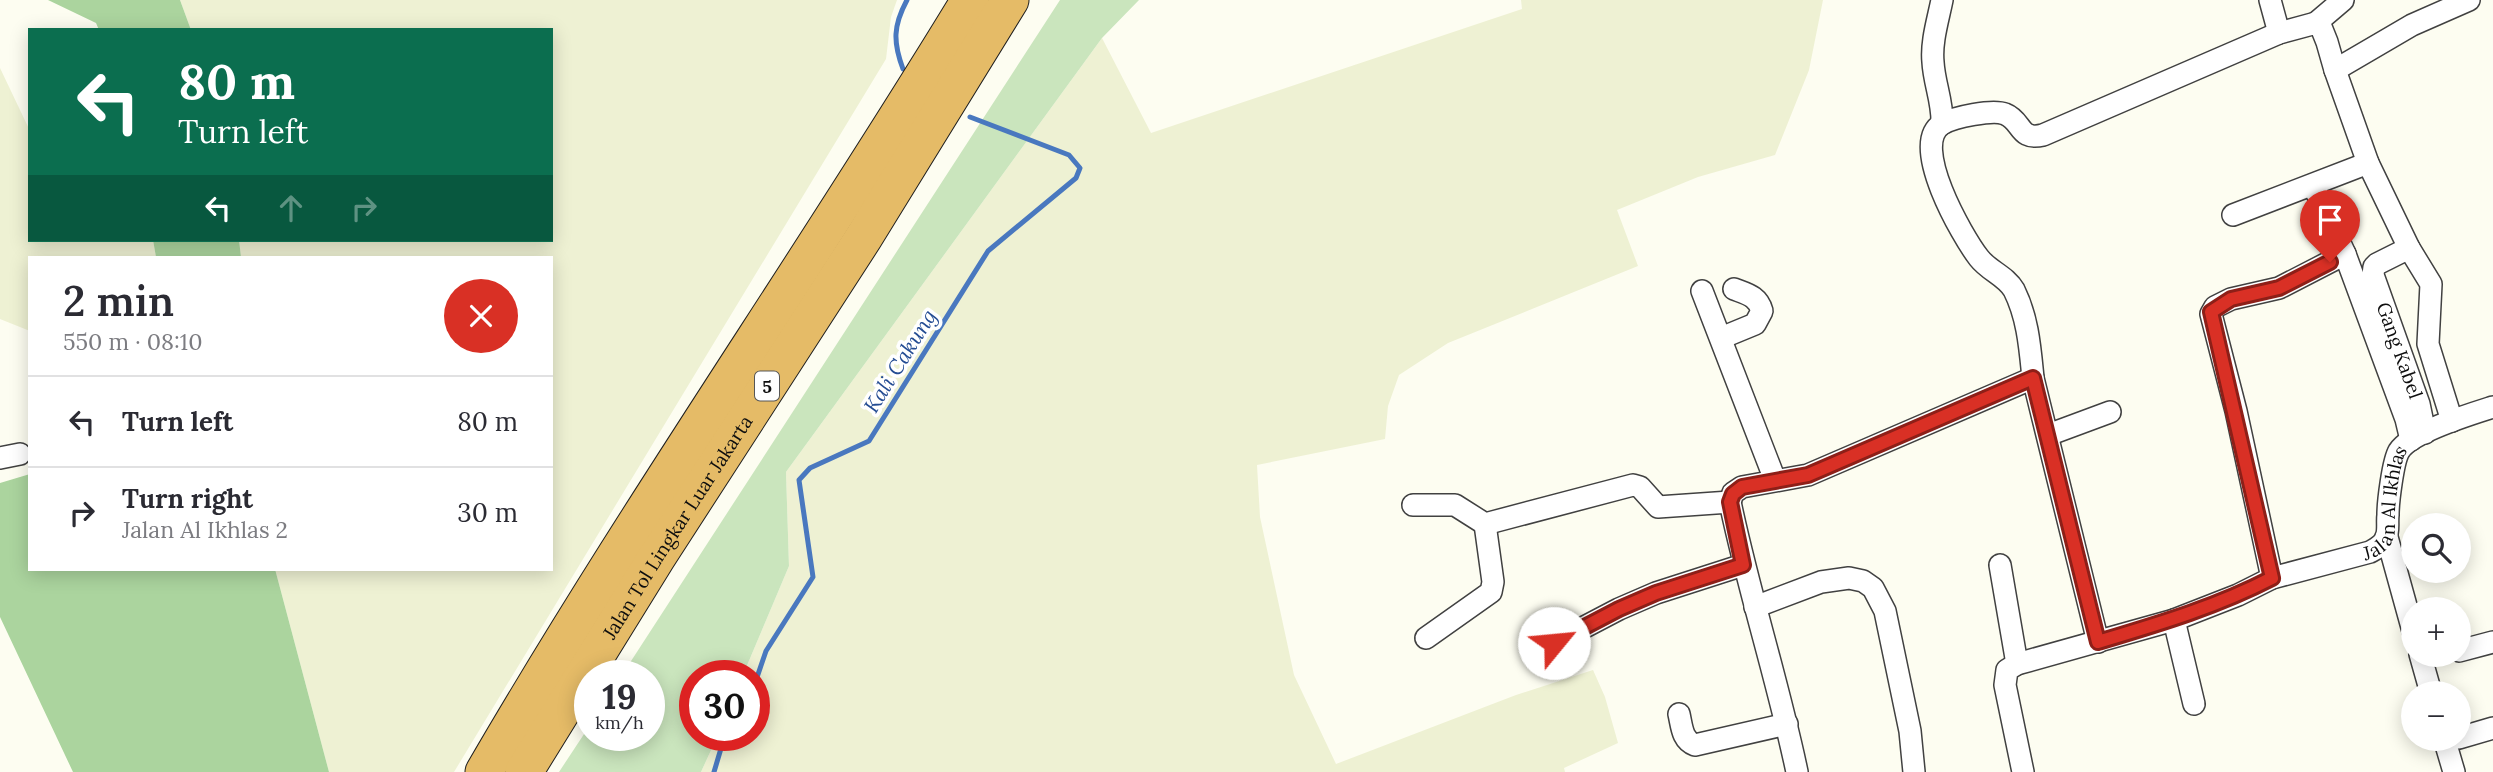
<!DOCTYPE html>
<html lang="en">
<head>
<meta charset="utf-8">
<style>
	:root { --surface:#fff; --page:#f7f7f7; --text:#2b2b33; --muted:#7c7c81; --line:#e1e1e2 }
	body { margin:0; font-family:Lora,serif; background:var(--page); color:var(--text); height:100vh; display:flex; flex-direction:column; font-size:26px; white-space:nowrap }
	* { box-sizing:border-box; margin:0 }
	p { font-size:23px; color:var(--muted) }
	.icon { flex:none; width:38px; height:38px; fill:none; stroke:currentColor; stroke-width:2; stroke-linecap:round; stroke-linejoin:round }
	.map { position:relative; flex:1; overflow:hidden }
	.sheet { position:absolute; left:28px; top:256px; width:525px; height:315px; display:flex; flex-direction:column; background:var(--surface); border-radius:0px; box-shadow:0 4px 18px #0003 }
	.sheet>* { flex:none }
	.top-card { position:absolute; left:28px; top:28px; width:525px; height:214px; border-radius:0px; box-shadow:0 4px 18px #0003; background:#0b6e4f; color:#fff; overflow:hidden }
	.tools { position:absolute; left:2401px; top:513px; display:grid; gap:14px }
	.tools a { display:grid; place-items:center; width:70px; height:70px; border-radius:50%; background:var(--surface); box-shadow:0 4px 18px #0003; font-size:35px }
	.speed { position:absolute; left:574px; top:660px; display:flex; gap:14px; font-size:35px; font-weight:700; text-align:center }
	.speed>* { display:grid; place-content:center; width:91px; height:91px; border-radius:50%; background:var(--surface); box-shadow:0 4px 18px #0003; line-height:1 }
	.speed small { font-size:18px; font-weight:400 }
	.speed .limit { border:10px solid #d22; background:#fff; color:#111 }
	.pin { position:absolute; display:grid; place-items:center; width:60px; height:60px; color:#fff; margin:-72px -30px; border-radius:50% 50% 50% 0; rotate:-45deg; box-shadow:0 0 7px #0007 }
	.pin .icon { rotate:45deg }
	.me { position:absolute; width:77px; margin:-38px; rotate:62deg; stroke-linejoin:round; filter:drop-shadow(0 0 5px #0008) }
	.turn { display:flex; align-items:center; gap:24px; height:147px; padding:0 35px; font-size:32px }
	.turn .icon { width:91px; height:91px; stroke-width:2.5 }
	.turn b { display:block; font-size:49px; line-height:60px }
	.lanes { display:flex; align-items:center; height:66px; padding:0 35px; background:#0003; justify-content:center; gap:35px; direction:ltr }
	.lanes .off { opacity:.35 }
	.round { display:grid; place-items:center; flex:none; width:74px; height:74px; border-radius:37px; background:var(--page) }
	.overview { display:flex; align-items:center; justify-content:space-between; height:119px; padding:0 35px }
	h1 { font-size:42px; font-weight:600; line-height:52px }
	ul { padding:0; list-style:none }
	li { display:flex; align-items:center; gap:21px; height:91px; padding:0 35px; border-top:2px solid var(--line) }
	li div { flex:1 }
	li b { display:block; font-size:26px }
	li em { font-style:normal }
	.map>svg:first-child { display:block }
	.farmland { fill:#eef1d3 }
	.green { fill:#cae5bd }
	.forest { fill:#abd49e }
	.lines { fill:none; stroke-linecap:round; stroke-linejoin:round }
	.stream { stroke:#4978bf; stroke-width:5 }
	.street-casing { stroke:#414141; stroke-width:24 }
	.highway-casing { stroke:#1f1f1f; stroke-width:39 }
	.street { stroke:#fff; stroke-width:21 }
	.highway { stroke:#e5bb67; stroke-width:37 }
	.route-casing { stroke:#8d1f18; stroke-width:18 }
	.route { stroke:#d93025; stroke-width:12 }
	.labels { text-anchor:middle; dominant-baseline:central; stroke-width:7; stroke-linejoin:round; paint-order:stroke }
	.shield { fill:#fff; stroke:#565656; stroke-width:2 }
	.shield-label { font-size:18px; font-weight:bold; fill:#0e0e0e }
	.street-label { font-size:19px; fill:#0e0e0e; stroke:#fff }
	.water-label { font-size:21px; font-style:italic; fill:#244c93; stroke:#fff }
</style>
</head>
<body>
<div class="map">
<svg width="2493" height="772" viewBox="0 0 2493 772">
	<rect width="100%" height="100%" fill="#fdfdf1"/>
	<!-- farmland -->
	<path class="farmland" d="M180 0H897L891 17 886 59 454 772H329L275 569H551V257H241L239 240H551V30H191Z
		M1521 0H1823L1809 70 1775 155 1698 177 1617 210 1638 266 1448 343 1399 375 1388 406 1385 439 1257 465 1260 517 1294 675 1336 764 1516 695 1593 670 1605 697 1618 743 1564 768 1565 772H701L718 735H754V676L743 675 789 566 786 472 1102 38 1151 133 1522 9Z
		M0 68 30 131V240H153L156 257H30V331L0 319Z"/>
	<!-- green -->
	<path class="green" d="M1060 0H1139L1102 38 786 472 789 566 743 675 695 676V735H718L701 772H559L590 725V735H649V676L622 675Z"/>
	<!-- forest -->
	<path class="forest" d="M48 0H180L191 30H99L96 23Z
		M153 240H239L241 257H156Z
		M30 474V569H275L329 772H73L0 617V483Z"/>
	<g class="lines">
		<!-- stream -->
		<path class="stream" d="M903 69C893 42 893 26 907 0
			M754 686 766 651 813 577 799 480 810 468 869 441 988 251 1076 178 1080 168 1069 155 970 117
			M714 772 725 735"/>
		<defs>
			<g id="street">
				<path d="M2270 0 2279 33"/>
				<path d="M2316 23 2343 0"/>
				<path d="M2335 70 2412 25 2469 0"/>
				<path d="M1942 124C1943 102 1934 83 1933 62 1931 42 1938 20 1942 0"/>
				<path d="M2233 215 2368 163"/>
				<path id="s1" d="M2409 248 2377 264 2374 267 2373 275 2419 404 2425 433"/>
				<path d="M2345 254 2406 419 2411 440"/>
				<path d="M1702 291 1775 480"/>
				<path d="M1721 338 1755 324 1762 311C1758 296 1747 294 1734 289"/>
				<path d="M2048 435 2110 412"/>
				<path d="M0 458 20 454"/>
				<path d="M1730 502 1733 493 1742 487 1808 475 2033 378"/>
				<path d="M1730 502C1749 593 1778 681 1797 772"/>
				<path d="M1413 505H1455L1485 524 1633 485 1640 487 1658 507 1730 502"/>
				<path d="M2387 537 2413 631"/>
				<path d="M2000 565 2017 664"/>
				<path d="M2272 578 2236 411 2211 314 2215 307 2231 299 2279 288 2345 254 2313 185"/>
				<path d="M1755 607 1821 582 1849 578 1863 581 1873 588 1885 611 1910 731 1914 772"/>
				<path d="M2174 620 2194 704"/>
				<path d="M1426 638 1491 592 1493 582 1485 524"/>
				<path d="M2098 642 2033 378C2030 348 2028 318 2014 290 2006 276 1989 271 1979 258 1962 236 1909 144 1942 124 1954 117 1993 109 2005 114 2023 121 2018 141 2043 135L2279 33 2316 23 2321 27 2327 42 2335 70 2368 163 2409 248 2431 284 2428 344 2452 421"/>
				<path d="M1554 643 1619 609 1656 593 1743 565"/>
				<path d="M2459 651 2493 642"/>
				<path d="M2420 654 2431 693"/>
				<path d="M1679 714C1682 727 1682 740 1695 745L1787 724"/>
				<path d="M2444 738 2454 772"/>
				<path d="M2459 738 2493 728"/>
				<path id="s2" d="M2023 772 2005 685 2007 670 2017 664 2174 620 2238 595 2272 578 2370 552C2377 548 2384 545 2386 537 2389 531 2387 522 2388 515 2388 502 2393 461 2399 451 2411 432 2471 414 2493 407"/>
			</g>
			<g id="highway">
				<path d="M484 772C637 509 812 260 970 0"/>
				<path id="s3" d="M524 772 657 557 864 237 1010 0"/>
			</g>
		</defs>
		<!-- street casing -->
		<use href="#street" class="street-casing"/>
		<!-- highway casing -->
		<use href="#highway" class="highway-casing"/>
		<!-- street -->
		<use href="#street" class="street"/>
		<!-- highway -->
		<use href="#highway" class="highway"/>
	</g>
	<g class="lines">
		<defs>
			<path id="route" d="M1554 643 1619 609 1656 593 1743 565 1730 502 1733 494 1742 487 1808 475 2033 378 2098 642C2158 624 2216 607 2272 578L2211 312 2231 299 2279 288 2330 262"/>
		</defs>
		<!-- route casing -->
		<use href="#route" class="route-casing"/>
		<!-- route -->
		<use href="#route" class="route"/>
	</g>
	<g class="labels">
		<!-- shield labels -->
		<rect class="shield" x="755" y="371.5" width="24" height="29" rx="5"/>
		<g class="shield-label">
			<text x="767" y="386">5</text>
		</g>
		<!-- street labels -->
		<g class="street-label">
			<text stroke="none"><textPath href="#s1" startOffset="128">Gang Kabel</textPath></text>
			<text stroke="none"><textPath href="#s2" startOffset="541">Jalan Al Ikhlas</textPath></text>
			<text stroke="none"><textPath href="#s3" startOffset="289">Jalan Tol Lingkar Luar Jakarta</textPath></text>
		</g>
		<!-- water labels -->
		<g class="water-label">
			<text transform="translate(900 361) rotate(-58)">Kali Cakung</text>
		</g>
	</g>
</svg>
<div class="tools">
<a><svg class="icon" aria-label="search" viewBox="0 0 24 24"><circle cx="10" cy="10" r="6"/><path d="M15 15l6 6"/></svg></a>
<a>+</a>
<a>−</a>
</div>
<div class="speed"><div>19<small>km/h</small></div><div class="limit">30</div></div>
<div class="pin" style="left:2330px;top:262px;background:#d93025"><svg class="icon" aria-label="arrive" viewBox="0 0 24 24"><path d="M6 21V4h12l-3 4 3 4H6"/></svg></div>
<svg class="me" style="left:1554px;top:643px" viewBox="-20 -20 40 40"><circle r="19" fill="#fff"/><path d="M0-13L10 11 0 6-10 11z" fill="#d93025"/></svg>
<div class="top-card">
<div class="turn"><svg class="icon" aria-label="left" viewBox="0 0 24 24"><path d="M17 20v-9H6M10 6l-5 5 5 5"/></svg><div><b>80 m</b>Turn left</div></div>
<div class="lanes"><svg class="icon" aria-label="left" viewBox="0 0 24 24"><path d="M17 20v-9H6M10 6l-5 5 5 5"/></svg><svg class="icon off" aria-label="ahead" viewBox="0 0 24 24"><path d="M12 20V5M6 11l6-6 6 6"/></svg><svg class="icon off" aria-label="right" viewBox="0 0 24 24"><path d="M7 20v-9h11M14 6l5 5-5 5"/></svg></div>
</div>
<section class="sheet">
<div class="overview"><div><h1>2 min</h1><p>550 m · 08:10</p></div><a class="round" style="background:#d93025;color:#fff"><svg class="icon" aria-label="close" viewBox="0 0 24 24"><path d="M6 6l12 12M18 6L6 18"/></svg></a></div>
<ul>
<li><svg class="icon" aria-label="left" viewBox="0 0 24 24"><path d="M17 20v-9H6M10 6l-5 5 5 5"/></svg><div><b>Turn left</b></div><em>80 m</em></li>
<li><svg class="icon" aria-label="right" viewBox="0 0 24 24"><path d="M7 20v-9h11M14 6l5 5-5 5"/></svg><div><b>Turn right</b><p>Jalan Al Ikhlas 2</p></div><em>30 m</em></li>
</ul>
</section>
</div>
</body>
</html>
